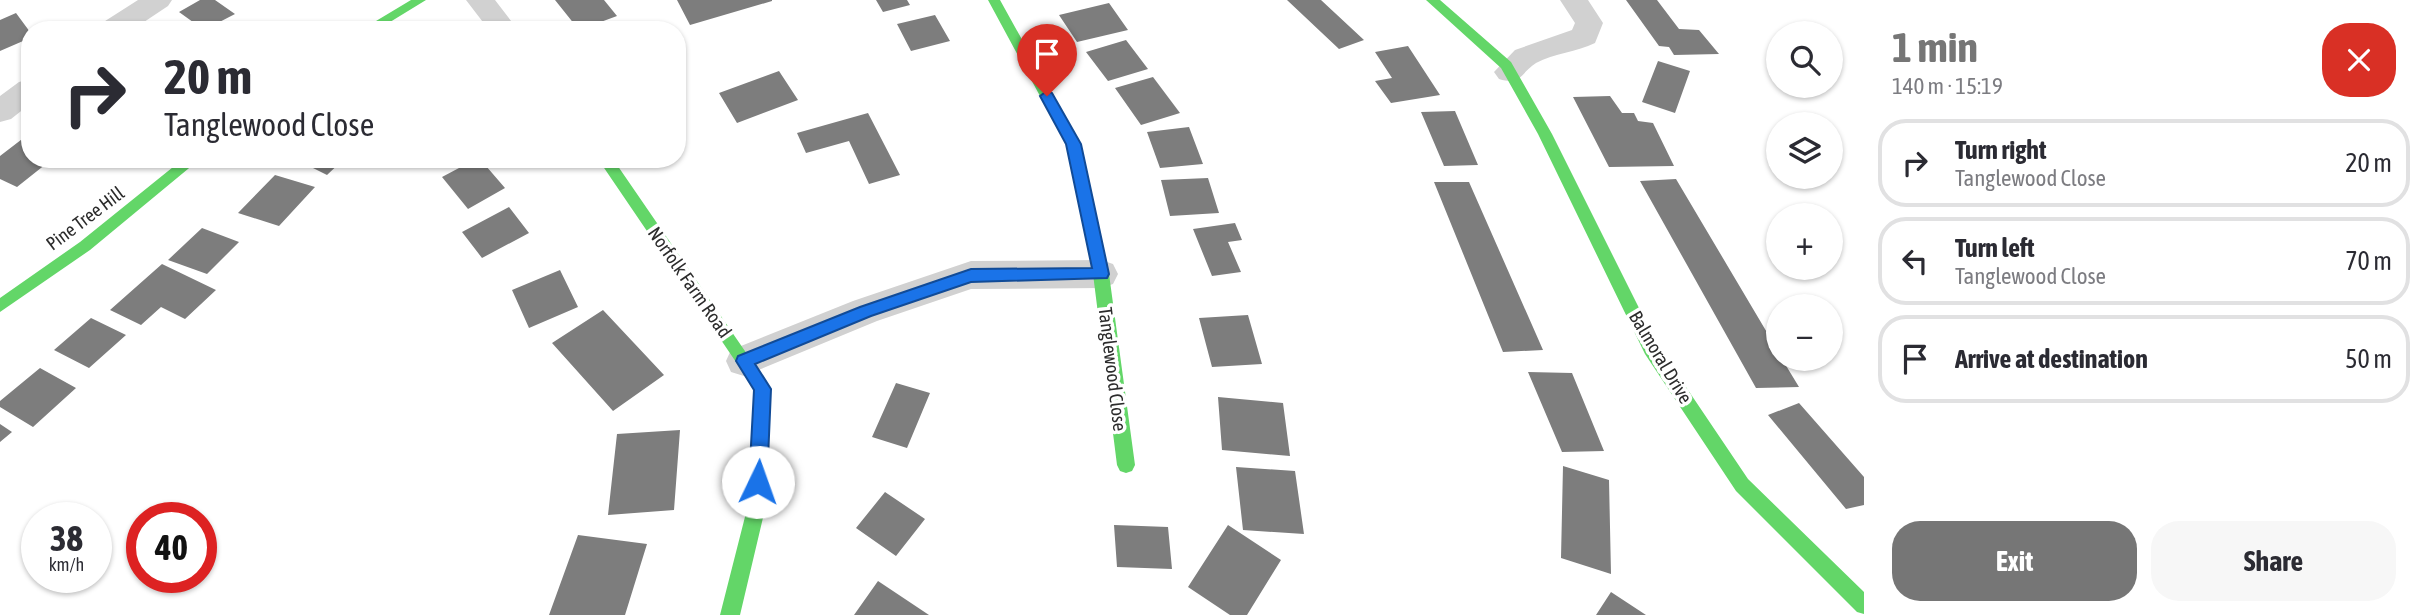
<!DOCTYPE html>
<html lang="en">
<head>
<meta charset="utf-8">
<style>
	:root { --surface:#fff; --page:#f7f7f7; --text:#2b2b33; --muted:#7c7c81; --line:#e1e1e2; --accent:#767676 }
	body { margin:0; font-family:"Asap Condensed",sans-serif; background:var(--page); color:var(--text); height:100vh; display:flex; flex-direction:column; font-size:26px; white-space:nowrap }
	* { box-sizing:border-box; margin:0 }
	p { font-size:23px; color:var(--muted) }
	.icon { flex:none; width:38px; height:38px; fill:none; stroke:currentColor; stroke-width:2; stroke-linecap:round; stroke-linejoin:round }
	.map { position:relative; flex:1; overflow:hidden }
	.side { display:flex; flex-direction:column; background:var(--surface); width:560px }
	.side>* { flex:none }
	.top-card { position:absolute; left:21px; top:21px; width:665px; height:147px; border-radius:28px; box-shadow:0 2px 5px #0004; background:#fff; color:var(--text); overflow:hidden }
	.fabs { position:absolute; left:1766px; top:21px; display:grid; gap:14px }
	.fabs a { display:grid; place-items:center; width:77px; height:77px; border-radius:50%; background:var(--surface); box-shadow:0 2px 5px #0004; font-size:35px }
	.speed { position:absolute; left:21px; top:502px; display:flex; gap:14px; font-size:35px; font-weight:700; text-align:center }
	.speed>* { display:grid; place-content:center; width:91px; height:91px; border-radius:50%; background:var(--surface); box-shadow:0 2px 5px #0004; line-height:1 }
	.speed small { font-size:18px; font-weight:400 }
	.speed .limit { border:10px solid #d22; background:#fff; color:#111 }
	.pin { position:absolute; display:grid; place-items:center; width:60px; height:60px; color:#fff; margin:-72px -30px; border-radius:50% 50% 50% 0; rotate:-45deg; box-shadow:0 0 7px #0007 }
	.pin .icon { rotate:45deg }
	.me { position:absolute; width:77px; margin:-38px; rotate:3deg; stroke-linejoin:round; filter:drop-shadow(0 0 5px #0008) }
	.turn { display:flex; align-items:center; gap:24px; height:147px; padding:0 28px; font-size:32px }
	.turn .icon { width:91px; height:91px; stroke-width:2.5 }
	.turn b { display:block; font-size:49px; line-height:60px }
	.round { display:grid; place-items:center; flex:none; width:74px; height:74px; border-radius:28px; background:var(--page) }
	.headline { display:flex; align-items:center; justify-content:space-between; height:119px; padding:0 28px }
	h1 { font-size:42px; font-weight:700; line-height:52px; color:var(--accent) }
	.cta { display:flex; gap:14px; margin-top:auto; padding:14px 28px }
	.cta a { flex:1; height:80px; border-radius:28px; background:var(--accent); color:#fff; font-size:28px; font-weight:700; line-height:80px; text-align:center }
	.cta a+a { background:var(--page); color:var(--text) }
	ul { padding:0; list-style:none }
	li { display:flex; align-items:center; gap:21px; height:88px; margin:0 14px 10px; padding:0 14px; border:4px solid var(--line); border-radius:28px }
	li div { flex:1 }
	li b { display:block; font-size:26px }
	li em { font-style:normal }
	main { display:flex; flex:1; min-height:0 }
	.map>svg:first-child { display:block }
	.building { fill:#7d7d7d }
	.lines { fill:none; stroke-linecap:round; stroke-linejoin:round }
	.street { fill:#d1d1d1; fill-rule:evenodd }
	.fast { fill:#63d668; fill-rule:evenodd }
	.route { fill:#1a73e8; stroke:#114b97; stroke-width:2 }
	.labels { text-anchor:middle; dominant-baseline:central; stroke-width:7; stroke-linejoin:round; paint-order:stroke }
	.street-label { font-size:19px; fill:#2c2c2c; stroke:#fff }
</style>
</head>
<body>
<main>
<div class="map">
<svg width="1864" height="615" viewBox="0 0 1864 615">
	<rect width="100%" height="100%" fill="#fff"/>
	<!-- building -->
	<path class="building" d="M200 0H215L235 14 204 30 179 12Z
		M555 0H604L617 16 579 30Z
		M677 0H772V1L690 25Z
		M876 0H907L910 5 883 12Z
		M1287 0H1321L1364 40 1339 49Z
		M1626 0H1657L1679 29 1699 30 1719 54 1674 55 1669 47 1659 46Z
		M1109 3 1128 30 1077 42 1059 15Z
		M16 13 30 32V38L0 51V20Z
		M935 15 950 41 911 51 897 24Z
		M1126 40 1148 69 1108 81 1086 52Z
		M1408 46 1440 95 1391 103 1375 81 1392 78 1375 52Z
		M1658 61 1690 71 1675 113 1642 102Z
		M779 71 798 100 737 123 719 93Z
		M1153 77 1180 113 1141 125 1115 88Z
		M1610 96 1622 113H1634L1638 121 1653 123 1674 166 1609 167 1573 97Z
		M1455 111 1478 165 1444 166 1421 112Z
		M868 113 900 175 869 184 849 141 806 153 797 133Z
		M1189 127 1203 164 1160 168 1147 132Z
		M30 133V159L51 160 17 187 0 179V156Z
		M295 159H344L327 175Z
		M476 159H480L505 188 468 209 442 177Z
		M275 175 315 187 279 226 238 213Z
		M1208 178 1219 213 1170 216 1161 180Z
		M1676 179 1778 351V359H1782L1799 387 1756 388 1640 181Z
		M1434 182H1469L1543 350 1503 352Z
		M509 207 529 233 482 258 462 232Z
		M1235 223 1242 240 1228 242 1241 272 1212 276 1193 229Z
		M202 228 239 242 207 274 168 260Z
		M162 264 216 290 185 319 161 307 141 325 110 310Z
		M560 270 578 307 529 328 512 290Z
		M603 310 664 375 613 411 552 343Z
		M1248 315 1262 364 1212 367 1199 318Z
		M91 318 126 335 89 368 54 350Z
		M40 368 76 388 33 427 0 407V401Z
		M1528 372 1572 373 1604 451 1562 452Z
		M896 383 930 393 907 448 872 437Z
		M1218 397 1283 403 1290 456 1222 450Z
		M1799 403 1864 477V505L1846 509 1768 415Z
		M0 424 12 432 0 442Z
		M680 430 674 510 608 515 617 434Z
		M1563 466 1609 480 1611 574 1561 558Z
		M1236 467 1295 471 1304 534 1243 530Z
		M885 492 925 519 896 556 856 528Z
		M1114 525 1168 527 1172 569 1117 567Z
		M1228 525 1281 560 1247 615H1230L1188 587Z
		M578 535 647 544 625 615H549Z
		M878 581 929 615H854Z
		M1611 592 1646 615H1596Z"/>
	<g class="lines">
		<!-- street -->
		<path class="street" d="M138 0H172L168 6 132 30H98L102 23Z
			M466 0H495L518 30H489Z
			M1560 0H1588L1603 23 1595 43C1577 52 1554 53 1536 63 1520 73 1522 86 1499 79L1494 72 1515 50 1572 30 1575 23Z
			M30 79V104L11 119 0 122V96L19 82Z
			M1101 260 1113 264 1118 274 1113 284 1101 288 971 289 877 321 744 376 731 372 726 361 731 350 853 301 971 261Z"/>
		<!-- fast -->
		<path class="fast" d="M411 0H426L377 30H361Z
			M988 0H1000L1080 144 1109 274 1135 465 1132 471 1126 473 1120 471 1117 465 1093 274 1066 144Z
			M1426 0H1440L1511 62 1552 134 1657 344 1748 479 1864 592V614L1857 612 1736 491 1645 354 1538 134 1501 68Z
			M183 159H200L90 250 0 312V298L80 242Z
			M598 159H613L771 389 766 505 740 615H720L748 505 755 390Z"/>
	</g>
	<!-- route -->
	<path class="route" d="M1047 91 1052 93 1081 144 1109 274 1107 278 971 282 871 316 755 364 771 389 767 482 765 488 758 490 752 488 749 482 754 390 736 361 738 356 860 307 971 269 1092 268 1066 144 1040 96Z"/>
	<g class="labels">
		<!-- street labels -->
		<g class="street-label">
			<text transform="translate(85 218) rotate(-37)">Pine Tree Hill</text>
			<text transform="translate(690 282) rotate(55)">Norfolk Farm Road</text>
			<text transform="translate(1661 357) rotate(59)">Balmoral Drive</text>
			<text transform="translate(1113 369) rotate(83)">Tanglewood Close</text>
		</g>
	</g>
</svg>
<div class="fabs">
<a><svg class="icon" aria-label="search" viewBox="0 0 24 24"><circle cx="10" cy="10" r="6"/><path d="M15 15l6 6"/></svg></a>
<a><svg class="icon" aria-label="layers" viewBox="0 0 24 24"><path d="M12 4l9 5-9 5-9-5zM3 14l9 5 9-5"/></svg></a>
<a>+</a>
<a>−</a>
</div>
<div class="speed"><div>38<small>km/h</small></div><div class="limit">40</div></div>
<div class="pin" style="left:1047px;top:96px;background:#d93025"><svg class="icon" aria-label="arrive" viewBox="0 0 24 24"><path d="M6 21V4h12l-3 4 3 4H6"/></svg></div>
<svg class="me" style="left:758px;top:482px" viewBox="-20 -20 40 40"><circle r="19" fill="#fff"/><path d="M0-13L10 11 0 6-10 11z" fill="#1a73e8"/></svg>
<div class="top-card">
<div class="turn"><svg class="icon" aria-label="right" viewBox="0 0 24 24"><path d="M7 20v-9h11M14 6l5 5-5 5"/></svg><div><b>20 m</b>Tanglewood Close</div></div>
</div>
</div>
<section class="side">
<div class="headline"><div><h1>1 min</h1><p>140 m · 15:19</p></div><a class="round" style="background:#d93025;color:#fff"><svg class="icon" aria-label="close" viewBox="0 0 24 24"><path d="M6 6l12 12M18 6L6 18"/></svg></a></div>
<ul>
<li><svg class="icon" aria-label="right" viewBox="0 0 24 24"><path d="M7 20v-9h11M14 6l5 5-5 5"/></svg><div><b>Turn right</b><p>Tanglewood Close</p></div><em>20 m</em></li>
<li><svg class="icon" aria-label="left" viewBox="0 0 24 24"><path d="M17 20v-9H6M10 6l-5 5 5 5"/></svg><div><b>Turn left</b><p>Tanglewood Close</p></div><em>70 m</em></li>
<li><svg class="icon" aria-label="arrive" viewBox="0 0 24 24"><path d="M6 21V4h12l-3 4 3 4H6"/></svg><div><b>Arrive at destination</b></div><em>50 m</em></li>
</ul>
<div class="cta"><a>Exit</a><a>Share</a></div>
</section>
</main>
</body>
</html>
